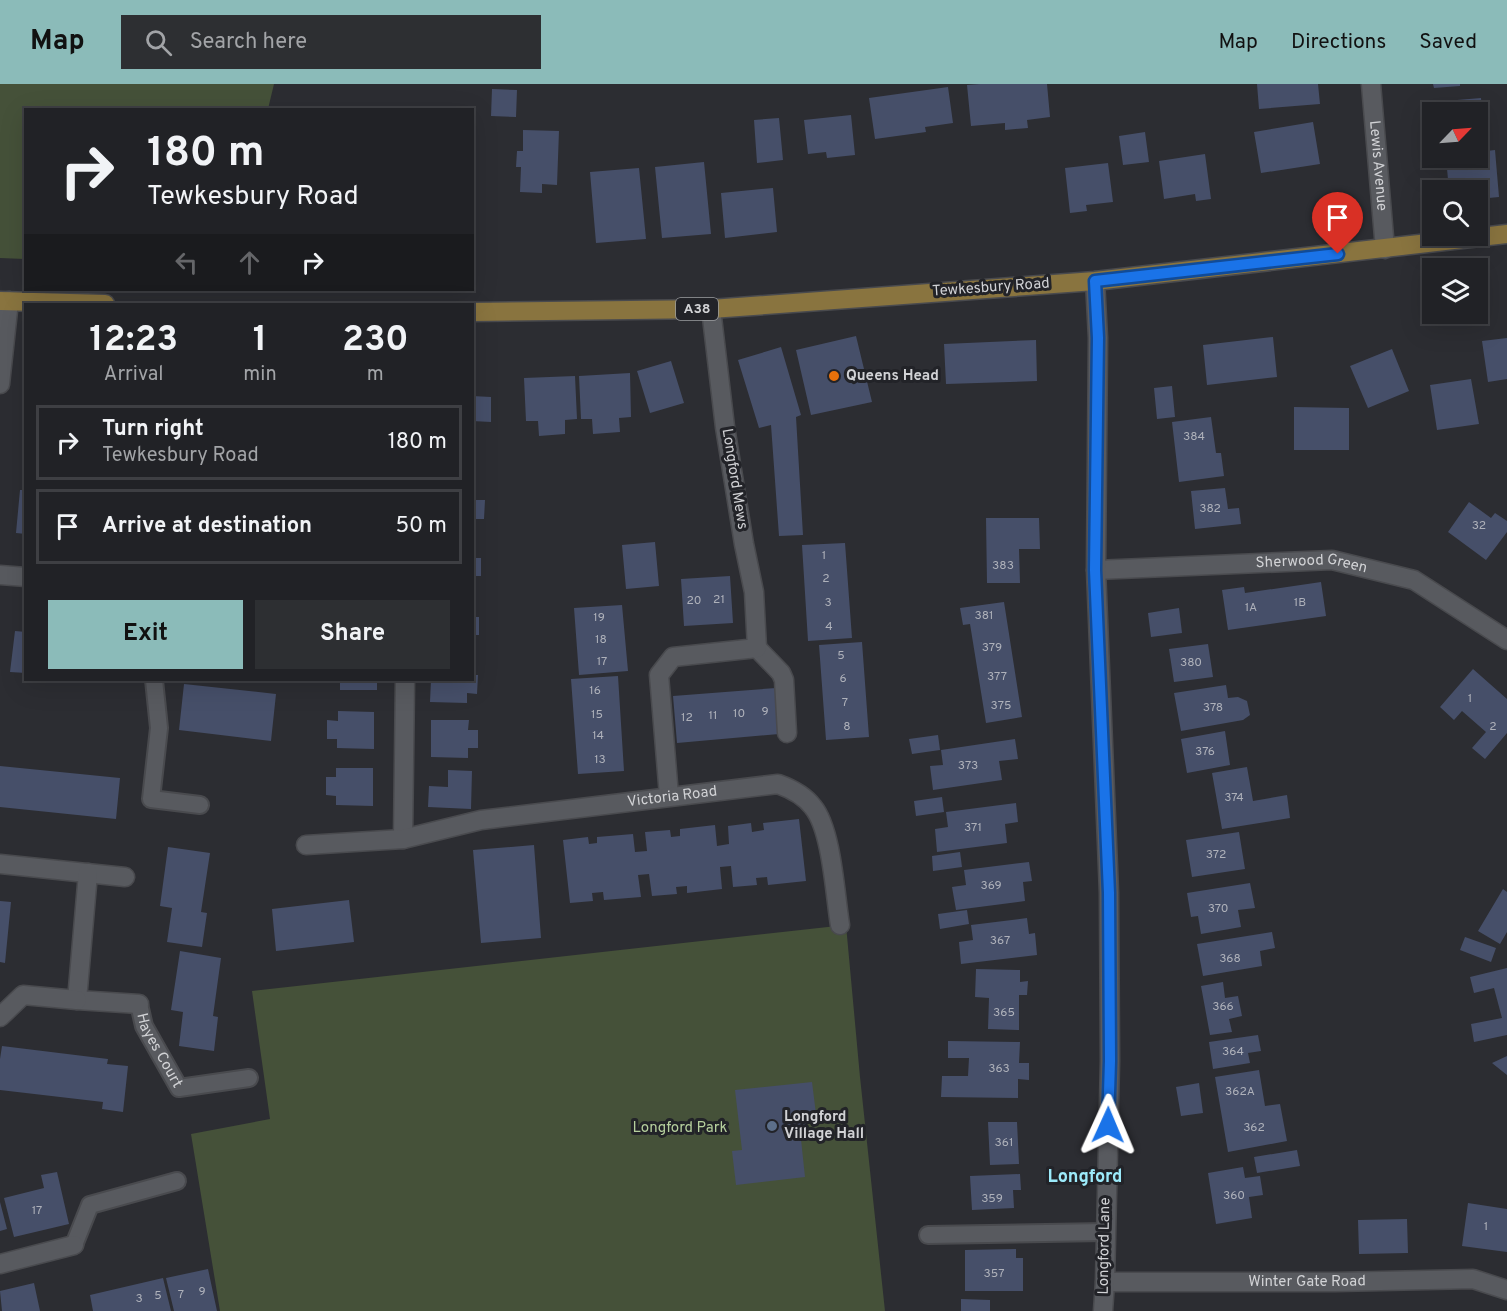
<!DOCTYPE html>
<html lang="en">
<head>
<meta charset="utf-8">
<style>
	:root { --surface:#212226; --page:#2d2f32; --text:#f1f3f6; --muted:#a2a4a7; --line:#3e3f43; --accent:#8bbbb9 }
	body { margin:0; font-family:Overpass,sans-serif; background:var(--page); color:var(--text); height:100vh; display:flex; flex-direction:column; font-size:22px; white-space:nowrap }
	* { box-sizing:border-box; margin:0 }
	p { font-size:20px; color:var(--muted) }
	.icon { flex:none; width:33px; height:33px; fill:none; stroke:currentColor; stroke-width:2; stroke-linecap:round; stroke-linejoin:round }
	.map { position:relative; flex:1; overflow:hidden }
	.drawer { position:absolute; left:24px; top:219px; width:450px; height:378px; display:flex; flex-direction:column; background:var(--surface); border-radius:0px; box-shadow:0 6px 24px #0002,0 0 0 2px var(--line) }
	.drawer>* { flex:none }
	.banner { position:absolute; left:24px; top:24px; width:450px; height:183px; border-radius:0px; box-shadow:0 6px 24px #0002,0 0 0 2px var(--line); background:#212226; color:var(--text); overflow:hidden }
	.needle { width:39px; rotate:65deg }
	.tools { position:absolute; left:1422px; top:18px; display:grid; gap:12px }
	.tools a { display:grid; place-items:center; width:66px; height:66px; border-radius:0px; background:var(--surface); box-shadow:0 6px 24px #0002,0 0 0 2px var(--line); font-size:30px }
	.pin { position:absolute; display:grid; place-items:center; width:51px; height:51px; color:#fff; margin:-62px -26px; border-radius:50% 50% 50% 0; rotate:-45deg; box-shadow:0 0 6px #0007 }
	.pin .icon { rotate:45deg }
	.me { position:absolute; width:66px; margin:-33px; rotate:1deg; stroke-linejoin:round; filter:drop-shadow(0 0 4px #0008) }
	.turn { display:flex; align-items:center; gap:21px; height:126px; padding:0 24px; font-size:27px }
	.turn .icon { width:78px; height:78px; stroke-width:2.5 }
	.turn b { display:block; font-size:42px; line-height:51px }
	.lanes { display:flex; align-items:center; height:57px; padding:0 24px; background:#0003; justify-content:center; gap:30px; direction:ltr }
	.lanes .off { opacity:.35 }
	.eta { display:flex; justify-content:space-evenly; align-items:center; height:102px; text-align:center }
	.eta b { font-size:36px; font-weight:700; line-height:42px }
	.cta { display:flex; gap:12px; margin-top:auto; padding:12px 24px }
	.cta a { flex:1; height:69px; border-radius:0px; background:var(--accent); color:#111; font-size:24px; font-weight:700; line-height:69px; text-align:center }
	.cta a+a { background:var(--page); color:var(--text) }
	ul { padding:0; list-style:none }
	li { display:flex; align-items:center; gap:18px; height:75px; margin:0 12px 9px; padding:0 12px; border:3px solid var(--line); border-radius:0px }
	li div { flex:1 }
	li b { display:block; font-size:22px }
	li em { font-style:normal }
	header { display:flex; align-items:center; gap:36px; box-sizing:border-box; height:84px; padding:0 30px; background:var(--accent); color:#111 }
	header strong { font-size:28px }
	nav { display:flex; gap:33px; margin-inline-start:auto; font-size:21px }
	.search { width:420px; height:54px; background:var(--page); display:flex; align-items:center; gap:15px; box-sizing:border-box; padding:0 21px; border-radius:0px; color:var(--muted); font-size:22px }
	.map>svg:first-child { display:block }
	.green { fill:#455139 }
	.building { fill:#464f69 }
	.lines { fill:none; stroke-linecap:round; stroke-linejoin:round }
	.service-casing { stroke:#494a4e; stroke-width:20 }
	.minor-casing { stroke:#494a4e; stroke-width:21 }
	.tertiary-casing { stroke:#494a4e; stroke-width:21 }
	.primary-casing { stroke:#494a4e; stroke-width:21 }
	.service { stroke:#585a5f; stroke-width:16 }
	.minor { stroke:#585a5f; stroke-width:18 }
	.tertiary { stroke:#585a5f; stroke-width:18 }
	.primary { stroke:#89743f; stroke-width:18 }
	.route-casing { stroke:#114b97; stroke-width:15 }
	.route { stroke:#1a73e8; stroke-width:10 }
	.food-dot { fill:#e8710a; stroke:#222328; stroke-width:2 }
	.service-dot { fill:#5c6f8a; stroke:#222328; stroke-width:2 }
	.labels { text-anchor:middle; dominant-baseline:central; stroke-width:6; stroke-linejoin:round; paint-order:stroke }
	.number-label { font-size:12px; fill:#aeb1ba }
	.shield { fill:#222328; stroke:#9c9ea1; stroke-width:1.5 }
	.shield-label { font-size:14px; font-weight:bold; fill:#d1d2d5 }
	.street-label { font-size:15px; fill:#d1d2d5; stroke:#222328 }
	.poi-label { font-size:15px; font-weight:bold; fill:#d1d2d5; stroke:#222328; text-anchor:start }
	.park-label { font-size:15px; fill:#b6d09d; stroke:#222328 }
	.quarter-label { font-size:18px; font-weight:bold; fill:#9ceafa; stroke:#222328 }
</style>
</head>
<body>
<header>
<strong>Map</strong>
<div class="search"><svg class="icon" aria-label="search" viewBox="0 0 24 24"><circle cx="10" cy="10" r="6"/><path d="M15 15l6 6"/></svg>Search here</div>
<nav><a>Map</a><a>Directions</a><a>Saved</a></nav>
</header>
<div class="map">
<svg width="1507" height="1227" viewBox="0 0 1507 1227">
	<rect width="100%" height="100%" fill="#2c2d32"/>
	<!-- green -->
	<path class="green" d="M0 0H274L268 25 26 26 25 175 0 174Z
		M846 841 860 993 885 1227H220L191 1050 270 1035 252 907Z"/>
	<!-- building -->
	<path class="building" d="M980 0H1047L1050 33 1027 36 1028 44 1005 46V39L971 42 967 1Z
		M1257 0H1318L1320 20 1259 25Z
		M1433 0H1460V2L1434 4Z
		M948 3 953 39 925 43 926 48 875 55 869 14Z
		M492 5 517 6 516 33 491 32Z
		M1481 14 1484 59 1478 60V28H1434L1433 18Z
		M851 31 855 71 827 74 826 68 808 70 804 36Z
		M779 34 783 76 757 79 754 36Z
		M1313 38 1320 80 1261 89 1254 48Z
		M523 46 559 47 557 101 542 100V109L520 108 521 83H516L517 67H523Z
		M1145 48 1149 78 1123 81 1119 52Z
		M1495 66 1499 113 1478 115V106H1449L1446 74H1478V68Z
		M1205 70 1211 115 1196 117 1195 110 1164 115 1159 77Z
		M704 78 711 150 662 154 655 83Z
		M1108 79 1113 118 1086 121 1087 127 1070 129 1065 84Z
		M639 84 646 155 596 159 590 88Z
		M773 104 777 148 725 154 721 109Z
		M856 252 872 318 811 331 796 266Z
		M1273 253 1277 293 1207 301 1203 261Z
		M1507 254V295L1488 298 1482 257Z
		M1036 256 1037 297 946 300 944 260Z
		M781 263 801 331 796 333 803 451 779 452 771 341 759 344 738 276Z
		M1392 265 1409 307 1368 324 1350 282Z
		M671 277 684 319 650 329 637 287Z
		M630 289 631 333 619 334 620 348 593 350 592 335H581L579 292Z
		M575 292 577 335 565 336V350L539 352 538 337H526L524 294Z
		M1471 295 1479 340 1437 346 1430 301Z
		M1172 302 1175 333 1157 335 1154 304Z
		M472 312 491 313V338L472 337Z
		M1294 323 1349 324V366H1294Z
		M1211 333 1216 369H1221L1224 392 1179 398 1172 338Z
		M1225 404 1228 425 1239 424 1241 440 1195 445 1191 407Z
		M20 406H26V450L16 449Z
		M472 416H485L484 435H472Z
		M1469 418 1491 434 1495 429 1507 437V448L1486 476 1448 448Z
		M986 434H1039L1040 465H1019L1020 499H987Z
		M655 458 659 502 626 505 622 461Z
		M845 459 852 554 808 557 802 461Z
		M472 474H481V492H472Z
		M730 492 733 539 684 542 681 495Z
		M1321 498 1326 532 1228 546 1222 506 1244 503 1245 509Z
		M1004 518 1022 633 986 639 970 540 963 541 960 524Z
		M622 521 628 587 579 591 574 524Z
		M1179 524 1182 549 1151 553 1148 529Z
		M472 533H479V551H472Z
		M15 547 26 548V589L10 588Z
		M862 558 869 653 826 656 819 561Z
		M1208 560 1213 593 1174 598 1169 565Z
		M1473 585 1507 615V649L1485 675 1472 664 1486 648 1462 627 1454 636 1440 623Z
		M472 591H478L477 610 467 609V619L430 618 431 596H472Z
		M618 592 624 687 578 690 571 595Z
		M340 596H377V606H340Z
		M184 600 276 610 271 657 179 646Z
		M1226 601 1228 614 1238 613 1247 617 1250 631 1243 636 1181 647 1174 609Z
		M776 604 779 650 677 659 673 612Z
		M338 627 374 628V665L337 664V655H327V636L338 637Z
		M431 636H469L468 646H478V664H468V674L431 673Z
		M1225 647 1230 681 1187 689 1181 655Z
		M938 651 940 666 912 670 909 655Z
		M1015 655 1018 675 999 677 1002 696 933 706 930 682 943 681 941 666Z
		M0 682 120 694 116 735 0 723Z
		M1247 683 1253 717 1287 711 1290 734 1222 745 1212 689Z
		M336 684H373V722L336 721V712L326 711V693H336Z
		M448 686 472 687 471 725 428 723 429 702 448 703Z
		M942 713 944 728 916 732 914 717Z
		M1016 719 1018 738 1005 740 1007 759 937 768 935 745 948 743 946 728Z
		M799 735 806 797 768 801 767 793 756 794 757 801 733 803 731 782 720 783 722 805 687 809V802L676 803 677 810 652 812 649 790 638 791 641 813 604 816 603 808 592 809 593 817 570 819 563 756 588 753 589 760 597 759V753L633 750 635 768 647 767 645 748 670 746 671 753 680 752V745L715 741 717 762 729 760 728 742 751 739 752 748 764 746 763 739Z
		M1239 748 1245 785 1192 793 1186 756Z
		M534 761 541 854 481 859 473 766Z
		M168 763 210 769 201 828 207 829 202 863 167 858 172 824 160 822Z
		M960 768 962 783 933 787 932 772Z
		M1029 778 1032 797 1023 798 1025 817 956 826 952 803 966 801 964 786Z
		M1250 799 1255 824 1238 826 1241 843 1201 850 1198 832 1191 833 1187 809Z
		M1503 805 1507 808V848L1500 860 1478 847Z
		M349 816 354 858 276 867 272 825Z
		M0 817 11 818 5 879 0 878Z
		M967 826 969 840 940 845 938 830Z
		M1027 834 1029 850 1035 849 1037 871 961 880 959 858 973 856 971 841Z
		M1272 848 1275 864 1260 867 1262 882 1203 892 1197 860Z
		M1465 853 1496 864 1491 878 1460 866Z
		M180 867 221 874 213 932 218 933 214 967 179 962 183 928 171 926Z
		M1507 884V951L1474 958 1471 940 1502 934 1494 904 1474 909 1470 893Z
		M976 885 1020 886V898L1028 897 1027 911H1019V946L988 945 989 914 975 913Z
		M1223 898 1225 914 1238 912 1242 932 1229 935 1232 948 1210 951 1201 902Z
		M1258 951 1261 967 1248 969 1250 979 1213 985 1209 958Z
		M948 957 1020 958 1019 979H1029V996L1018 995V1014L941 1013 942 992H968L969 974H948Z
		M2 962 108 975 107 980 128 982 123 1028 102 1025 103 1018 0 1006V975Z
		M1507 972V991L1492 979Z
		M1259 986 1265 1022 1280 1020 1287 1057 1228 1068 1215 993Z
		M812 998 816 1030 800 1046 805 1093 736 1101 732 1067 742 1066 735 1006Z
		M1199 999 1203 1029 1181 1032 1176 1003Z
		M988 1038H1017L1019 1080 990 1081Z
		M1297 1066 1300 1082 1257 1089 1254 1073Z
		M1243 1083 1245 1094 1260 1092 1263 1111 1249 1113 1252 1134 1216 1140 1208 1089Z
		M57 1088 69 1140 14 1153 4 1114 44 1104 41 1091Z
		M1020 1090 1021 1106H1013L1014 1124 972 1126 970 1092Z
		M0 1118 7 1145 0 1147Z
		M1468 1119 1507 1125V1168L1462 1162Z
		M1407 1135 1408 1169 1359 1170 1358 1136Z
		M1016 1165V1174H1023V1207H965V1166Z
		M208 1185 217 1227H174L166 1194Z
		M163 1194 171 1227H93L90 1211Z
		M34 1199 40 1227H2L0 1207Z
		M961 1215 990 1216V1227H961Z"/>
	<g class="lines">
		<defs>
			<g id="service">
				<path d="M154 596 159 644 151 715 200 721"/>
				<path id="s1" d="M139 920 144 942 179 1004 249 994"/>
				<path d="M928 1151 1105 1148"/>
				<path d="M74 1161 90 1121 177 1097"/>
			</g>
			<g id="minor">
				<path id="s2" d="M1371 0 1385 165"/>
				<path d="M0 300 9 217"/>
				<path id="s3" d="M1096 486 1332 476 1414 496 1507 556"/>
				<path d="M0 491 26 493"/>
				<path d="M757 564 781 589 784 596 787 649"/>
				<path d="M669 712 659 591 673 573 757 564 754 508 744 460 725 343 711 225"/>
				<path d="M403 755 405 596"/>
				<path id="s4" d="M306 761 403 755 481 736 778 700C792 705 804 711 813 723 832 746 835 811 840 841"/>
				<path d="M0 780 125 793"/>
				<path d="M88 789 77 916 139 920"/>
				<path d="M0 933 23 911 77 916"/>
				<path d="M0 1180 74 1161"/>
				<path id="s5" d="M1105 1198H1336L1473 1195 1507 1206"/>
			</g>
			<path id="tertiary" d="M1095 197 1098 254 1096 486 1109 809 1110 977 1105 1198 1103 1227"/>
			<path id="primary" d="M0 217 105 220
				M472 228 711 225 1095 197 1507 150"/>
		</defs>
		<!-- service casing -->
		<use href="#service" class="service-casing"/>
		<!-- minor casing -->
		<use href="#minor" class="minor-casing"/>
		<!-- tertiary casing -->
		<use href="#tertiary" class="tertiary-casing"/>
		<!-- primary casing -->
		<use href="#primary" class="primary-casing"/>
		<!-- service -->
		<use href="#service" class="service"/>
		<!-- minor -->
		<use href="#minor" class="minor"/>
		<!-- tertiary -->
		<use href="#tertiary" class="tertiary"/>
		<!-- primary -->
		<use href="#primary" class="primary"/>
	</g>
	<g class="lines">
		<defs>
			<path id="route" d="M1108 1041 1110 977 1109 809 1095 486 1098 254 1095 197 1338 170"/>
		</defs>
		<!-- route casing -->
		<use href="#route" class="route-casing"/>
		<!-- route -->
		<use href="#route" class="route"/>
	</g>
	<!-- markers -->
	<circle class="food-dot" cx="834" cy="292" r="6"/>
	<circle class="service-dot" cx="772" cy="1042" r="6"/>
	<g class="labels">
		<!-- number labels -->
		<g class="number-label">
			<text x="1194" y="353">384</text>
			<text x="1210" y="425">382</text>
			<text x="1479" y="442">32</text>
			<text x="824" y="472">1</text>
			<text x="1003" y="482">383</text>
			<text x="826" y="495">2</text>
			<text x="719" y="516">21</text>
			<text x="694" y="517">20</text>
			<text x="828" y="519">3</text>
			<text x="1300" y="519">1B</text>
			<text x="1251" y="524">1A</text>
			<text x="984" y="532">381</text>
			<text x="599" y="534">19</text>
			<text x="829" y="543">4</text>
			<text x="601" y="556">18</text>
			<text x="992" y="564">379</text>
			<text x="841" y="572">5</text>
			<text x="602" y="578">17</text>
			<text x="1191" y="579">380</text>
			<text x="997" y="593">377</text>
			<text x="843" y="595">6</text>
			<text x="595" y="607">16</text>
			<text x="1470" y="615">1</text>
			<text x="845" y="619">7</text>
			<text x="1001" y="622">375</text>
			<text x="1213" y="624">378</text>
			<text x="765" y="628">9</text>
			<text x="739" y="630">10</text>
			<text x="597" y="631">15</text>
			<text x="713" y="632">11</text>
			<text x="687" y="634">12</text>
			<text x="847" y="643">8</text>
			<text x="1493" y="643">2</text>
			<text x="598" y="652">14</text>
			<text x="1205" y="668">376</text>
			<text x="600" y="676">13</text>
			<text x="968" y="682">373</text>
			<text x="1234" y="714">374</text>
			<text x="973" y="744">371</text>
			<text x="1216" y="771">372</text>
			<text x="991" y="802">369</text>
			<text x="1218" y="825">370</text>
			<text x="1000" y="857">367</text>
			<text x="1230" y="875">368</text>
			<text x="1223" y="923">366</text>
			<text x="1004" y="929">365</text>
			<text x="1233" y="968">364</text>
			<text x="999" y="985">363</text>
			<text x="1240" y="1008">362A</text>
			<text x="1254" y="1044">362</text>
			<text x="1004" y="1059">361</text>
			<text x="1234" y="1112">360</text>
			<text x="992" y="1115">359</text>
			<text x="37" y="1127">17</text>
			<text x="1486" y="1143">1</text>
			<text x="994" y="1190">357</text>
			<text x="202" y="1208">9</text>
			<text x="181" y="1211">7</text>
			<text x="158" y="1212">5</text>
			<text x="139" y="1215">3</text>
		</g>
		<!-- shield labels -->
		<rect class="shield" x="676" y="214" width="42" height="22" rx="4.5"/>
		<g class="shield-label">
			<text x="697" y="225">A38</text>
		</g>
		<!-- street labels -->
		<g class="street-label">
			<text stroke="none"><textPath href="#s2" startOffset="82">Lewis Avenue</textPath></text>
			<text transform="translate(991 204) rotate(-4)">Tewkesbury Road</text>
			<text transform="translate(734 395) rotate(81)">Longford Mews</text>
			<text stroke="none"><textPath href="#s3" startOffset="216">Sherwood Green</textPath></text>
			<text stroke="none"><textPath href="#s4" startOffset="370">Victoria Road</textPath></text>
			<text stroke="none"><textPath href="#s1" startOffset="51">Hayes Court</textPath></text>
			<text transform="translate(1105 1162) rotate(-89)">Longford Lane</text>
			<text stroke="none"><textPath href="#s5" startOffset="202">Winter Gate Road</textPath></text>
		</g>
		<!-- poi labels -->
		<g class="poi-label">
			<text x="846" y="292">Queens Head</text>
			<text x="784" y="1033">Longford<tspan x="784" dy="17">Village Hall</tspan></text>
		</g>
		<!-- park labels -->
		<g class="park-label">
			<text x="680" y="1044">Longford Park</text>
		</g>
		<!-- quarter labels -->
		<g class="quarter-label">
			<text x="1085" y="1093">Longford</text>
		</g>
	</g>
</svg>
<div class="tools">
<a><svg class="needle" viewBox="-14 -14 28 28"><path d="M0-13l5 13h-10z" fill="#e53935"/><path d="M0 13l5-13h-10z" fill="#a2a4a7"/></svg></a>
<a><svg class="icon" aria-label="search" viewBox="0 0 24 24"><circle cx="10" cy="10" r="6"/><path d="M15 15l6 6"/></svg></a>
<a><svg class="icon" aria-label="layers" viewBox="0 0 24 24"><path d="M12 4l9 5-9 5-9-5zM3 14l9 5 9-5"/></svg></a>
</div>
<div class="pin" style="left:1338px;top:170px;background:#d93025"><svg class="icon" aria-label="arrive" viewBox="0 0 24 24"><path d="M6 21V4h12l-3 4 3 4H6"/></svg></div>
<svg class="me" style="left:1108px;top:1041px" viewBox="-20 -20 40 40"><path d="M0-17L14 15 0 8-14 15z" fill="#1a73e8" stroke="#fff" stroke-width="4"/></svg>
<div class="banner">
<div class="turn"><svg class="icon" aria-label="right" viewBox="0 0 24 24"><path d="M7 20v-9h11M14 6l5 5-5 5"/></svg><div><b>180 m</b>Tewkesbury Road</div></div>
<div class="lanes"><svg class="icon off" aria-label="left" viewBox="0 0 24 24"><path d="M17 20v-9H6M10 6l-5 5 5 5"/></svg><svg class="icon off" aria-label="ahead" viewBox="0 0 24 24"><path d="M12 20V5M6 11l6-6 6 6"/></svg><svg class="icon" aria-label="right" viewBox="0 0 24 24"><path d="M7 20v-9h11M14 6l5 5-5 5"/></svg></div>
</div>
<section class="drawer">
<div class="eta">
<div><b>12:23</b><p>Arrival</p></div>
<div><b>1</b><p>min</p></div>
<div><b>230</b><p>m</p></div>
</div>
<ul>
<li><svg class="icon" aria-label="right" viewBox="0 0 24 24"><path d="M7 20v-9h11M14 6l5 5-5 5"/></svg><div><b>Turn right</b><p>Tewkesbury Road</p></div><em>180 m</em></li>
<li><svg class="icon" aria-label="arrive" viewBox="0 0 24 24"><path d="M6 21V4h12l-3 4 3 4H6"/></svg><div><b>Arrive at destination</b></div><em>50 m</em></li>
</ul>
<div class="cta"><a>Exit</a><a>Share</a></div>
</section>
</div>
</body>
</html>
